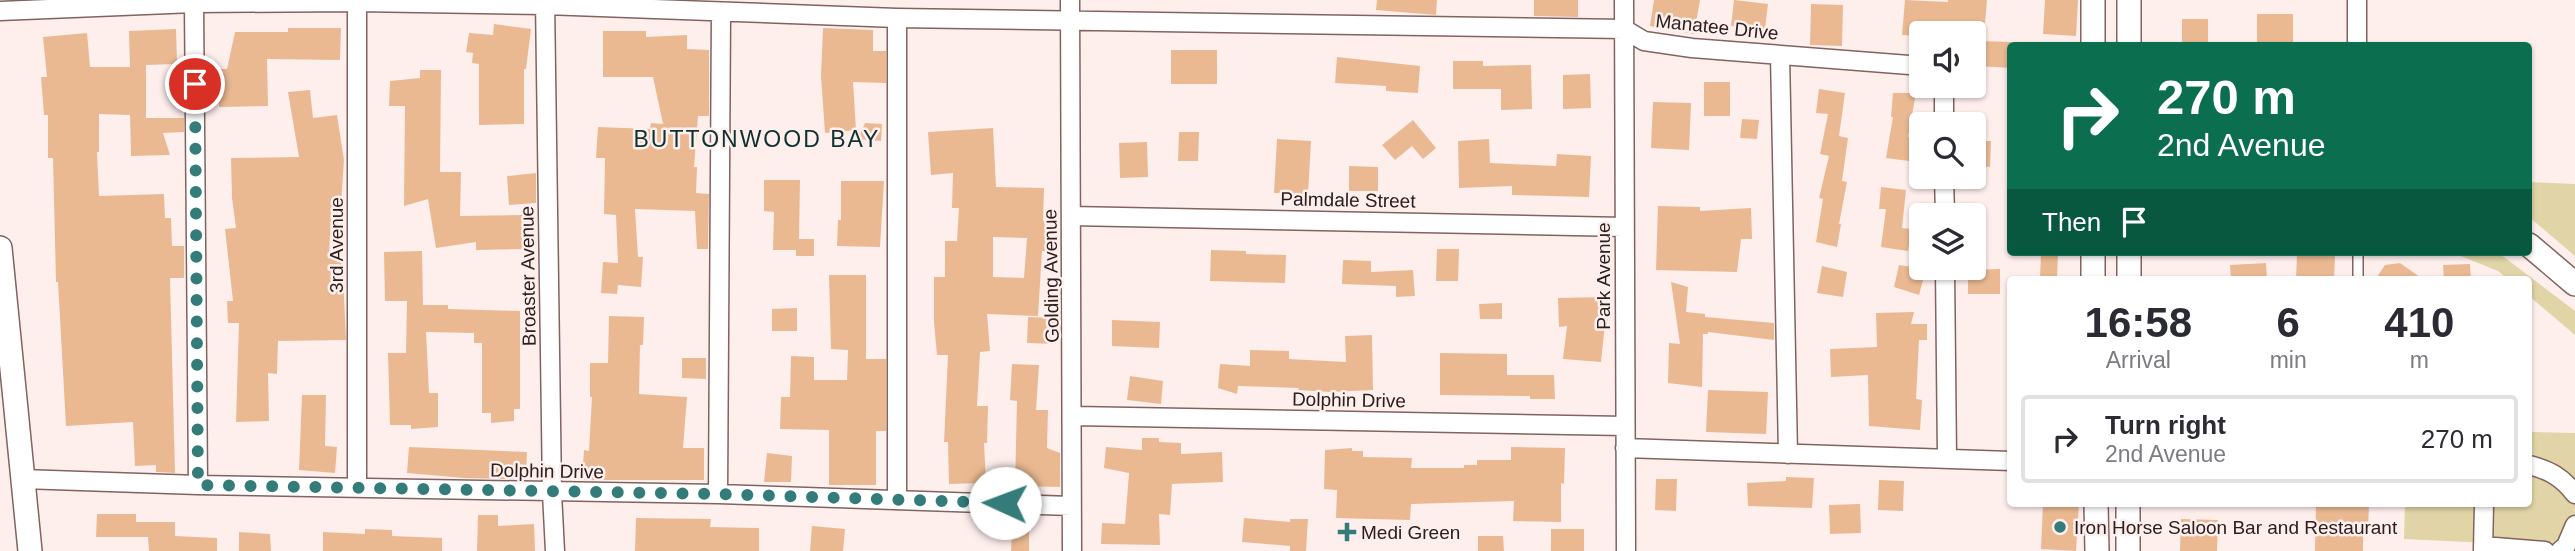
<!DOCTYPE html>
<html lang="en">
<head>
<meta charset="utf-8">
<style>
	:root { --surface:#fff; --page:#f7f7f7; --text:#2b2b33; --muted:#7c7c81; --line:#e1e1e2 }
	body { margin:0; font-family:Helvetica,sans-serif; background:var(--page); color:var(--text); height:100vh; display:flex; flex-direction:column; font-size:26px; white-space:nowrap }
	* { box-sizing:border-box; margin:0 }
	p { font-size:23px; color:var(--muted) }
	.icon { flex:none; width:38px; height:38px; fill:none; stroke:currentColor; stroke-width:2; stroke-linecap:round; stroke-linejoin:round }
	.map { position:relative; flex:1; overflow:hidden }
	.sheet { position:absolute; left:2007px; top:276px; width:525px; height:231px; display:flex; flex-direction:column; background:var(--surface); border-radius:7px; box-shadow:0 2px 5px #0004 }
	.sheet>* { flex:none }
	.top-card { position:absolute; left:2007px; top:42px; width:525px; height:214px; border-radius:7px; box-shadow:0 2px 5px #0004; background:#0b6e4f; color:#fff; overflow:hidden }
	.tools { position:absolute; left:1909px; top:21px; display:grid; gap:14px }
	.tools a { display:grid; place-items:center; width:77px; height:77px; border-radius:7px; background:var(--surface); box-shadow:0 2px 5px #0004; font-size:35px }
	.pin { position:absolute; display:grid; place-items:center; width:60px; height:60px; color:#fff; margin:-30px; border:4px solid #fff; border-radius:50%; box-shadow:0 2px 7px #0007 }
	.me { position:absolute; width:77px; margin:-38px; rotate:272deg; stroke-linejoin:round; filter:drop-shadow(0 0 5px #0008) }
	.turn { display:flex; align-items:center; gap:24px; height:147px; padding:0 35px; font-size:32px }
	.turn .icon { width:91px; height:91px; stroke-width:2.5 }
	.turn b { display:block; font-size:49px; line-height:60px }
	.then { display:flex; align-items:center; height:66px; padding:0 35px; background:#0003; gap:14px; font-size:26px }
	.eta { display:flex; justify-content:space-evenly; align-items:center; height:119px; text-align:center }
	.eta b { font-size:42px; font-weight:700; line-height:49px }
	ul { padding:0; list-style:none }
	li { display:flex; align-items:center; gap:21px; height:88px; margin:0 14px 10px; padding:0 21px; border:4px solid var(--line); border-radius:7px }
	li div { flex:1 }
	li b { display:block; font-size:26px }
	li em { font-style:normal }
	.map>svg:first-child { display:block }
	.green { fill:#e1d4a7 }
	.building { fill:#eab992; fill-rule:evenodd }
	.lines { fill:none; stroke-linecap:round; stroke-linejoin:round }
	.service-casing { stroke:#81635f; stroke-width:12 }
	.minor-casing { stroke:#81635f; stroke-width:21 }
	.tertiary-casing { stroke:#81635f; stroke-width:26 }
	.service { stroke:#fff; stroke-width:9 }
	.minor { stroke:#fff; stroke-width:18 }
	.tertiary { stroke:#fff; stroke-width:23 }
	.route { stroke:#337c7a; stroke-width:12; stroke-dasharray:0 21.6 }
	.poi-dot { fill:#337c7a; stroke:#feefed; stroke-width:2.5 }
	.labels { text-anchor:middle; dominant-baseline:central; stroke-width:5; stroke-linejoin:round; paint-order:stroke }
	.street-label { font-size:19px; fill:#2c201e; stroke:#feefed }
	.poi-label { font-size:19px; fill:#2c201e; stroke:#feefed; text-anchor:start }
	.quarter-label { font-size:23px; letter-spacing:2px; fill:#0e3231; stroke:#feefed }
</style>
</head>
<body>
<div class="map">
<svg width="2575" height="551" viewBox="0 0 2575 551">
	<rect width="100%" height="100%" fill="#feefed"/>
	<!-- green -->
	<path class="green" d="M2529 182 2575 184V256L2529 217Z
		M2451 252H2491L2504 257 2575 311V335L2529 296V280H2509L2498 271Z
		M2529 432 2575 433V547L2404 539 2405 504H2529Z"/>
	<!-- building -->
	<path class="building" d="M1377 0H1437L1436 15 1376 10Z
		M1534 0H1578V17L1534 16Z
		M1654 0H1700L1694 34 1650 26Z
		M1734 0 1768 4 1765 29 1731 26Z
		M1905 0 1948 2V0H1987L1985 23 1936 21V33H1922V36L1902 35Z
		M2045 0H2078L2076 36 2043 34Z
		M1811 4 1843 5 1842 46 1810 45Z
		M2257 14H2293V46H2257Z
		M2182 19H2208V46H2182Z
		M494 24 531 29 526 69H524V124L479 125V64L472 63 473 53 466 52 469 33 493 35Z
		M288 28H341L340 60 267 59 268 106 219 107V69H227L235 32H288Z
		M823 28 873 30V51H886V83L853 82 856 130 825 133 821 76Z
		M176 29 177 64 146 65V118H184V132L163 133 170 155 131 156 130 115 99 114V152H97L99 196 164 194 165 218H171L172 246H184V278H170L175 473 156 472V465L135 466 133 422 66 426 58 282H56L53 158H48V115H44L41 77H47L43 37 87 33 90 67H130L129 31Z
		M603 31H646V37L687 35V49L709 50V116H698L694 167H697L696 193 709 194 708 249H697L695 211 635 209 638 257H643L641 287 618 285 617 294 601 293 603 262 618 263 616 215 604 214 605 158H596L598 127 650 129 651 123 663 124 653 77H603Z
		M1977 41 2011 42V68L1976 66Z
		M1171 50H1217V84H1171Z
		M1337 57 1420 66 1418 93 1386 91V86L1335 83Z
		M1453 61H1483V66L1531 65 1532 109 1501 110V89H1453Z
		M420 70H441L440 172H461L460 216 523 215 524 249 476 250V242L436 248 428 199 404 206 405 106H389L390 81 420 78Z
		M1590 74 1591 108 1563 109V75Z
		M1704 82H1730V116H1704Z
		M1819 89 1845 93 1839 136 1848 138 1842 181 1847 182 1839 224H1841L1837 247 1816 242 1823 199 1819 198 1829 156 1820 154 1828 114 1816 113Z
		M310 90 313 118 337 115 344 160 341 204 332 203 329 254 342 253 346 340 278 341 277 374 268 373 269 421 236 422 239 323H228L227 301H233L225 229 236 228 232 198 231 158 299 157 288 92Z
		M1893 93H1916L1908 137 1913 138 1909 161 1886 158 1893 117H1891Z
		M1653 102 1691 103 1689 150 1651 148Z
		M1742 119 1759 120 1757 139 1740 138Z
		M1413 120 1436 148 1423 159 1412 146 1395 160 1382 145Z
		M865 123 882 124 881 141 858 139Z
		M993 128 996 187 1044 188 1043 221 1057 222 1055 252 1042 251 1038 316 987 314 990 351 980 352 977 406H988L987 443H984L986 483 949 484 948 442H944L948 355H937L934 322V277H945V241H957L959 208H952L953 173 931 175 928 132ZM993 237 1027 238 1024 278 993 277Z
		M1179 132H1199L1198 161H1178Z
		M1277 139 1311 141 1308 194 1274 193Z
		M1489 139 1490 163 1556 166 1557 154 1591 156 1589 197 1512 195V186L1459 188 1458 141Z
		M1974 141H1991L1990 167 1974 166Z
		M1147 142 1148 177 1120 178 1119 143Z
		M1349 166 1378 167V191H1349Z
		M536 173V203L509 205 507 176Z
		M764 180H800L799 239H814V256H796V250H773L774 212 764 211Z
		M841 181H884L880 247 837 246 838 220H841Z
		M1881 187 1906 190 1902 228 1911 229 1908 251 1881 247 1886 209H1879Z
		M1658 206 1700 207V211L1751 208 1752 239H1741L1737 272 1656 270Z
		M1437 249H1459L1458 281H1436Z
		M1211 250 1246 251V254L1286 255 1285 283 1210 281Z
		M422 251 423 305H448V309L520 311V409H514V421L491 423V413H482V343H474V333L426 332 429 393H438V427L411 429V425H390L388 353H406L407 301H385L384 252Z
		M2041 252H2058L2057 280H2040Z
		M2297 255 2335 256 2334 280H2296Z
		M1343 260 1371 261V272L1413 270 1415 296 1396 297V286L1342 284Z
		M2266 263 2267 280H2231L2230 265Z
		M2400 263 2424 280H2375L2385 265Z
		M2470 264 2471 280H2444L2443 265Z
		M1899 265 1926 269 1919 295 1894 287Z
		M1822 266 1847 272 1843 297 1817 293Z
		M2000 269V294H1968V270Z
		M829 275H866V359H886V431H876V485H829V430L780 429 781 397H790L791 356 814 357V380H847L848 350 831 349Z
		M1671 282 1688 287 1686 312 1705 314V317L1774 323V340L1708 332V334H1703L1702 387 1668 383 1669 343 1680 344Z
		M1606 297 1608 324H1605L1601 362 1563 359 1567 326 1559 327 1558 298Z
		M1502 303V319H1480L1479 304Z
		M797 308V331H772V309Z
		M1914 312 1911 324H1927V340H1919L1916 399 1922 400 1920 430 1869 426 1868 375 1831 377 1830 349 1877 347 1876 313Z
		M609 316 644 317 643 345H640L639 394 687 397 683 448H704V480H582L584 450 589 451 592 397H590V363H608Z
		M1028 317 1058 318 1056 344 1027 343Z
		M1112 320 1160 322 1159 348 1112 346Z
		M1372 335 1373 390 1330 392 1298 390 1299 388 1238 386 1237 394 1218 388 1220 364 1250 366V350L1289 351V359L1346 362 1345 336Z
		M1440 353 1507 354V375H1554L1555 399H1530V396L1440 395Z
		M682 358H706V379L682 378Z
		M1012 364 1039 365 1036 410H1048L1047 448 1060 453V487L1015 486 1017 401 1010 400Z
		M1130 376 1163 381 1161 404 1127 400Z
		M1708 390 1768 392 1766 434 1706 432Z
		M302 395H326L325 446 337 447 335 473 299 470Z
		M1142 438H1159V442L1181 443V454L1222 452 1223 482 1172 484 1170 515 1159 514 1160 545 1101 544 1102 523 1125 524 1129 473 1104 468 1106 447 1142 450Z
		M409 447 527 452 526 474 505 473V479L464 478 407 473Z
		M1511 447 1565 448 1564 484 1561 483V522L1513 521 1514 501 1411 504 1410 520 1336 518 1337 490 1324 489 1325 450 1352 448V451H1363V457L1412 458 1411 468H1464V465H1477V460H1511Z
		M767 453 792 456 791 482H764Z
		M1786 477 1814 478 1812 508 1748 506 1747 483 1786 481Z
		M1656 479H1677L1676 511 1655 510Z
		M1879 480 1904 481 1903 511 1878 510Z
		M1860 504 1861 533 1830 534 1829 505Z
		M2043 504H2079L2076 551 2041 549Z
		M2316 504H2369L2368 532 2363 531V551H2315Z
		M97 514H136V522H175V536L217 538V551H149L148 537H96Z
		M478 515H498V526L534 524 535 551H477Z
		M636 518 711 519 710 527 759 528V551H635Z
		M1244 518 1290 522V519H1308L1306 551H1290V546L1242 542Z
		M2181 519 2218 520 2217 551H2180Z
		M812 526 845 529 843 551H810Z
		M365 529 392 530V536L442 538V551H323V532L365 534Z
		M1551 529H1584V551H1551Z
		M1012 531 1029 532V551H1011Z
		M239 532 270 534 271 551H239Z
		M1478 536H1503L1504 551H1478Z"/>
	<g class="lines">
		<defs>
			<path id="service" d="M2358 252V280"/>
			<path id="minor" d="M545 0 552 493 555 551
				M1070 0 1072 551
				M1624 0 1626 551
				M2357 0V46
				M194 3 198 485
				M0 11 194 3 357 2 545 5 897 18 1624 29 1644 41 1692 48 1922 66
				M897 18V499
				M1780 55 1788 454
				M1944 86V124
				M1944 177 1945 215
				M1071 216 1624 227
				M1945 268 1947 459
				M1073 416 1625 426
				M1625 448 2011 461
				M2529 465C2549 470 2562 477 2575 494
				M22 479 198 485 718 494 1071 506
				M357 488V2
				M718 494 721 13
				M2483 546 2545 551
				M2483 551 2484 504
				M2560 551 2566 546 2575 525"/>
			<path id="tertiary" d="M2093 46V0
				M2129 46V0
				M2529 245 2575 284
				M0 248 30 551
				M2093 252V280
				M2129 280V252
				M2096 504 2097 551
				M2128 551V504"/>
		</defs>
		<!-- service casing -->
		<use href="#service" class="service-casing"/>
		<!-- minor casing -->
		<use href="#minor" class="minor-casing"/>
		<!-- tertiary casing -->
		<use href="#tertiary" class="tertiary-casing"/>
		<!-- service -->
		<use href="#service" class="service"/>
		<!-- minor -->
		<use href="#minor" class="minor"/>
		<!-- tertiary -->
		<use href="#tertiary" class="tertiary"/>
	</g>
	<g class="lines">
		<!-- route -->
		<path class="route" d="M195 84 198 485 718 494 1005 503"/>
	</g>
	<!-- markers -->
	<g class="poi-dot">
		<circle cx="2060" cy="527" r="7"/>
		<path d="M1343.5 521.5h7v7h7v7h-7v7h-7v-7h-7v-7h7z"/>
	</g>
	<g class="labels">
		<!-- street labels -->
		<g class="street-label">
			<text transform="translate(1717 27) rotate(6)">Manatee Drive</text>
			<text transform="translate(1348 200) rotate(1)">Palmdale Street</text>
			<text transform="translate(336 245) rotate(-90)">3rd Avenue</text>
			<text transform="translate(528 276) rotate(-91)">Broaster Avenue</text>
			<text transform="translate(1051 276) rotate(-91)">Golding Avenue</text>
			<text transform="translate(1603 276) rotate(-90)">Park Avenue</text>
			<text transform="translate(1349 400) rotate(1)">Dolphin Drive</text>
			<text transform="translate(547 471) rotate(1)">Dolphin Drive</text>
		</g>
		<!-- poi labels -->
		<g class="poi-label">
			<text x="2074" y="527">Iron Horse Saloon Bar and Restaurant</text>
			<text x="1361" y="532">Medi Green</text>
		</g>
		<!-- quarter labels -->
		<g class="quarter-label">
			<text x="757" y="139">BUTTONWOOD BAY</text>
		</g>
	</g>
</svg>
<div class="tools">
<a><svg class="icon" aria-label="sound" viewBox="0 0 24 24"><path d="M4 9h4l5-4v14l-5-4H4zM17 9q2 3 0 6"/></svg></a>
<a><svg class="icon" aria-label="search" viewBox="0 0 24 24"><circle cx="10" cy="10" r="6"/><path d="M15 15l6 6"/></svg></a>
<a><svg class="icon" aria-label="layers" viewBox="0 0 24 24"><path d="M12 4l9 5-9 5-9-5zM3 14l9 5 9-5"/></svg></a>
</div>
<div class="pin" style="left:195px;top:84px;background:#d93025"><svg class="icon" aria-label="arrive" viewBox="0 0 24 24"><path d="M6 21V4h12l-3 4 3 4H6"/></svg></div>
<svg class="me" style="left:1005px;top:503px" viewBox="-20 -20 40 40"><circle r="19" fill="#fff"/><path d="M0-13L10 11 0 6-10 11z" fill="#337c7a"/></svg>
<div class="top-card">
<div class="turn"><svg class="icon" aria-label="right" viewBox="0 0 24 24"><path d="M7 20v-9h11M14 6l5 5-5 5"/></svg><div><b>270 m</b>2nd Avenue</div></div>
<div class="then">Then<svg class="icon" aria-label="arrive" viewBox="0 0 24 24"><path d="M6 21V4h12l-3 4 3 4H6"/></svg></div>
</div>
<section class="sheet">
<div class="eta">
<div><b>16:58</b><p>Arrival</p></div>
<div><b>6</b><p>min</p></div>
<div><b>410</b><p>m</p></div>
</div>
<ul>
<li><svg class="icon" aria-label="right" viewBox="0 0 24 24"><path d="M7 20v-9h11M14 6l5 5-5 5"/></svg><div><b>Turn right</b><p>2nd Avenue</p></div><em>270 m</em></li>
</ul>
</section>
</div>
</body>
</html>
